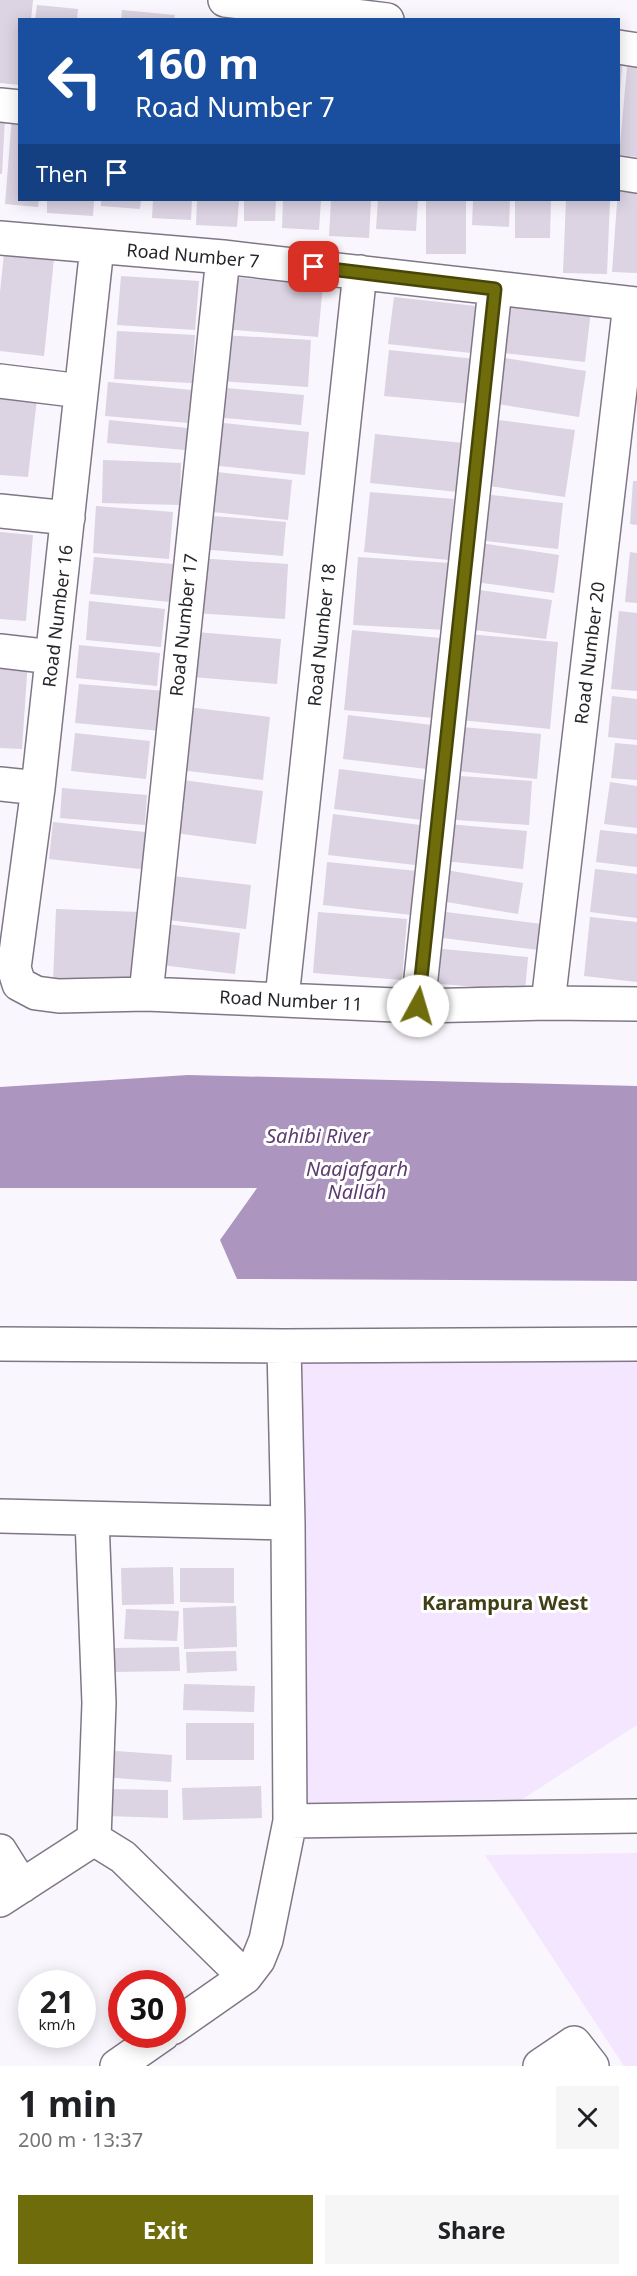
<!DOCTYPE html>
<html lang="en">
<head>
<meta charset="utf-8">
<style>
	:root { --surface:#fff; --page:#f6f6f6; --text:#202124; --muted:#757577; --accent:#6f6c0b }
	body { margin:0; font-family:"Noto Sans",sans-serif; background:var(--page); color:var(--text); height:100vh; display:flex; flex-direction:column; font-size:22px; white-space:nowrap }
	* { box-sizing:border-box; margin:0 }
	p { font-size:20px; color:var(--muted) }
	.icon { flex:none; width:33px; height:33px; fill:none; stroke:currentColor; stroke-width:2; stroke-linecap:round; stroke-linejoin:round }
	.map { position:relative; height:2066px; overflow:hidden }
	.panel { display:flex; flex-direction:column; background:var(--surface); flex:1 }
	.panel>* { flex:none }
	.banner { position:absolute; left:18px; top:18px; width:602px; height:183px; border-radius:0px; box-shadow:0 3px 15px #0003; background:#1a4fa0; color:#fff; overflow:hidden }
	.speed { position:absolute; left:18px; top:1970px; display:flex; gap:12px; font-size:30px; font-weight:700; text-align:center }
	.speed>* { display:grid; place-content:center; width:78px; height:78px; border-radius:50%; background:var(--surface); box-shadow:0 3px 15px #0003; line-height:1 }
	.speed small { font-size:15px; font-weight:400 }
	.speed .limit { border:9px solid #d22; background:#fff; color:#111 }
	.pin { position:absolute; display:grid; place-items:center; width:51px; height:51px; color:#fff; margin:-26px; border-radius:12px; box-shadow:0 3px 9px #0006 }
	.me { position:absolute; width:66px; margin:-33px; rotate:6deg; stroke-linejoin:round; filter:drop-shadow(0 0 4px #0008) }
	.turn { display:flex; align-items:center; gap:21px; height:126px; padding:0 18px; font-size:27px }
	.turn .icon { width:78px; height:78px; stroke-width:2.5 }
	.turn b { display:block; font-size:42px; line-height:51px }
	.then { display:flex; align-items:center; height:57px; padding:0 18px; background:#0003; gap:12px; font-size:22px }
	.round { display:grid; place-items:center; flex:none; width:63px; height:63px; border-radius:0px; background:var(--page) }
	.overview { display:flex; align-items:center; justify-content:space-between; height:102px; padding:0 18px }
	h1 { font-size:36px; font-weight:700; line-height:45px }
	.primary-button { display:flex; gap:12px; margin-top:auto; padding:12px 18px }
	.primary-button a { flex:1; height:69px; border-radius:0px; background:var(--accent); color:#fff; font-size:24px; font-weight:700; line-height:69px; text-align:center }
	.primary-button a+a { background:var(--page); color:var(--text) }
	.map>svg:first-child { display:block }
	.built { fill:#f3e6fe }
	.water { fill:#ac95be }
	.building { fill:#dcd3e3 }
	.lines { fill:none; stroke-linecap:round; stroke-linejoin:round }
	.minor-casing { stroke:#807786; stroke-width:36 }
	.minor { stroke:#fff; stroke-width:33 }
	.route-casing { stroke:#484607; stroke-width:15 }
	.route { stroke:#6f6c0b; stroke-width:10 }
	.labels { text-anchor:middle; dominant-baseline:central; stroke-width:6; stroke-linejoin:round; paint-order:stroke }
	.street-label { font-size:18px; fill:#27242a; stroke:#fff }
	.water-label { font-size:20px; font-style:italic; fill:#5d3c72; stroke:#fff }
	.neighbourhood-label { font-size:20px; font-weight:bold; fill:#403f16; stroke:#fff }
</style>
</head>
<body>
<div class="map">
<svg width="637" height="2066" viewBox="0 0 637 2066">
	<rect width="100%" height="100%" fill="#faf6fd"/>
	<!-- built -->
	<path class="built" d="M637 1327V1725L521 1800 305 1814 297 1330Z
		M637 1853V2066H624L485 1855Z"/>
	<!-- water -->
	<path class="water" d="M188 1075 637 1086V1281L237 1279 220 1240 257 1188H0V1087Z"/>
	<!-- building -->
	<path class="building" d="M0 0H33L31 20H20V85L0 83Z
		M37 5 78 9 77 20H35Z
		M122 10 175 15 174 20H121Z
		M618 65 622 66 620 93 618 92Z
		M627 67 637 68V157L619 155Z
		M12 116H20V200H39L38 207 5 204Z
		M0 118H5L2 174H0Z
		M618 189 637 190V273L612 272Z
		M47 200H94L93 216 47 213Z
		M101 200H141L140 209 101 206Z
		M153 200H192L191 220 152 218Z
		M197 200H239L237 227 196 225Z
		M244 200H276L275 221H244Z
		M283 200H321L319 230 282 228Z
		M331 200H371L369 238 329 236Z
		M378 200H418L416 231 376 229Z
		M426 200H466V254H426Z
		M473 200H510L509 227 472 225Z
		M515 200H551L550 238H515Z
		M566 200H610L607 274 563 273Z
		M4 254 54 259 44 356 0 351V292Z
		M121 276 199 281 195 330 117 325Z
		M229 277 323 285 318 337 224 329Z
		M394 297 476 306 471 353 388 344Z
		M509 301 591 310 585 362 503 353Z
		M117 331 195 335 192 383 114 379Z
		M222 335 311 340 308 387 219 381Z
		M389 350 476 359 471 404 384 396Z
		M505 358 586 371 579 417 497 404Z
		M108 382 192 390 189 423 105 416Z
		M0 386 38 390 28 477 0 475Z
		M216 387 304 395 301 425 214 417Z
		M491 419 575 430 565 497 482 485Z
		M109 420 188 428 185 450 107 443Z
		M214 422 309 432 305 475 210 465Z
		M375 434 463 443 458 492 370 483Z
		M103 460 181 463 180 505 102 503Z
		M207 471 292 480 288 520 203 511Z
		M633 481H637V525L630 524Z
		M370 492 454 499 449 560 364 552Z
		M482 494 563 503 558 549 477 540Z
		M96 506 173 512 169 559 93 553Z
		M201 515 286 522 283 556 199 549Z
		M0 532 33 535 26 621 0 619Z
		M474 542 559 555 554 593 468 581Z
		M630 552 637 553V603L625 602Z
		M94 557 173 564 170 602 90 594Z
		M358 557 450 563 446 630 353 625Z
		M197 558 288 564 285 619 194 613Z
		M472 589 552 600 546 639 467 629Z
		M89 601 165 609 161 647 86 640Z
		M619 611 637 613V691L611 689Z
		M352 630 441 638 434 718 344 710Z
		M196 632 281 639 277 684 192 677Z
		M468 634 558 642 550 729 460 720Z
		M79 645 160 653 157 686 76 678Z
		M0 658 28 660 22 749 0 748Z
		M79 684 165 691 161 731 75 723Z
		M612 696 637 699V740L608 737Z
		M179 706 270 717 263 780 172 769Z
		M348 715 432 725 427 769 343 759Z
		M451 726 541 734 537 779 447 770Z
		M75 733 150 741 146 779 71 771Z
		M615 743 637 745V780L611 778Z
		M339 769 427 780 422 820 334 809Z
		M445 775 532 781 529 825 442 819Z
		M176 779 263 791 256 844 168 832Z
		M610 782 637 786V828L604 824Z
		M62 788 147 795 145 825 60 818Z
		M333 814 420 825 415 865 328 855Z
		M53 822 154 833 149 870 49 859Z
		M448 824 527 831 523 869 444 861Z
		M600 830 637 834V867L596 862Z
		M327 862 417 871 412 915 323 905Z
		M440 869 523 883 518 914 435 900Z
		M595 869 637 874V918L590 912Z
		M164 875 251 885 246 929 159 919Z
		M56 909 140 912 137 985 53 982Z
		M438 911 542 924 539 950 435 937Z
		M318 912 407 919 402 980 313 973Z
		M590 917 637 922V982L584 976Z
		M158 923 240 933 235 974 153 964Z
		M432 948 528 957 525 991 429 983Z
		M173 1567 174 1604 122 1605 121 1568Z
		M180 1568H234V1603L180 1602Z
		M236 1606 237 1647 184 1649 183 1608Z
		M126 1609 179 1611 177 1641 124 1639Z
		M179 1647 180 1671 112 1672V1648Z
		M236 1651 237 1671 187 1673 186 1652Z
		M184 1684 255 1686 254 1712 183 1710Z
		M186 1723H254V1760H186Z
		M103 1750 172 1755 171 1782 101 1777Z
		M261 1786 262 1818 183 1820 182 1788Z
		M107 1789 168 1790V1818L106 1816Z"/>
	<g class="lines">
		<defs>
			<path id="minor" d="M225 0 387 20
				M618 47 637 50
				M0 105 20 107
				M618 173 637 176
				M0 238 223 257 637 304
				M97 247 38 788 14 968 19 984 36 993 59 996 146 994 418 1006 548 1003 637 1004
				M0 381 81 391
				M0 511 68 518
				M0 651 52 657
				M0 784 38 788
				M146 994 223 257
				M282 998 360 272
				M548 1003 630 304
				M418 1006 495 289
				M0 1344 284 1346 637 1344
				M0 1516 288 1523
				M92 1519 99 1703 94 1839
				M290 1821 637 1816
				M94 1839 123 1857 245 1977
				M0 1851 22 1886
				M0 1900 94 1839
				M172 2028 245 1977 258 1960 266 1940 290 1821 288 1523 284 1346
				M117 2066 163 2034
				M540 2066 574 2043 592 2066"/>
		</defs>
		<!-- minor casing -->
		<use href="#minor" class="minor-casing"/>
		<!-- minor -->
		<use href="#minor" class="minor"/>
	</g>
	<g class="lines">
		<defs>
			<path id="route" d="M314 267 495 289 418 1006"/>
		</defs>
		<!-- route casing -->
		<use href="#route" class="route-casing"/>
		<!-- route -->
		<use href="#route" class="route"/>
	</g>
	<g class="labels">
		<!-- street labels -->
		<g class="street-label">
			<text transform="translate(193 255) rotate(5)">Road Number 7</text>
			<text transform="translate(57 616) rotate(-83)">Road Number 16</text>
			<text transform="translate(183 625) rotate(-84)">Road Number 17</text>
			<text transform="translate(321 635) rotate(-84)">Road Number 18</text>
			<text transform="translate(589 653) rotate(-83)">Road Number 20</text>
			<text transform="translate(291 1000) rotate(3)">Road Number 11</text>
		</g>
		<!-- water labels -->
		<g class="water-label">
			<text x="318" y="1135">Sahibi River</text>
			<text x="357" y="1168">Naajafgarh<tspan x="357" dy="23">Nallah</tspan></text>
		</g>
		<!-- neighbourhood labels -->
		<g class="neighbourhood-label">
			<text x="505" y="1602">Karampura West</text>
		</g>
	</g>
</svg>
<div class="speed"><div>21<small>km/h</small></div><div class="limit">30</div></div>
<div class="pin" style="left:314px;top:267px;background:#d93025"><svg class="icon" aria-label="arrive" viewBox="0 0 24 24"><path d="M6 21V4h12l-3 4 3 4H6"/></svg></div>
<svg class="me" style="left:418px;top:1006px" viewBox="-20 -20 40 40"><circle r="19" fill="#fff"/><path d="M0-13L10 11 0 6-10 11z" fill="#6f6c0b"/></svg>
<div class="banner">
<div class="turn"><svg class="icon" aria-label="left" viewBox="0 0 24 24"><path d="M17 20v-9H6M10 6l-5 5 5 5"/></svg><div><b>160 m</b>Road Number 7</div></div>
<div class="then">Then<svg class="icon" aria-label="arrive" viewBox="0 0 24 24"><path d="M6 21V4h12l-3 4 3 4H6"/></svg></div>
</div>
</div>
<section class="panel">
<div class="overview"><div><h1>1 min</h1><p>200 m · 13:37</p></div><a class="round"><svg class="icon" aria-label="close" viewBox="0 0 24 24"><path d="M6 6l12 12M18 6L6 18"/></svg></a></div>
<div class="primary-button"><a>Exit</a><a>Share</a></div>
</section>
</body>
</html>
